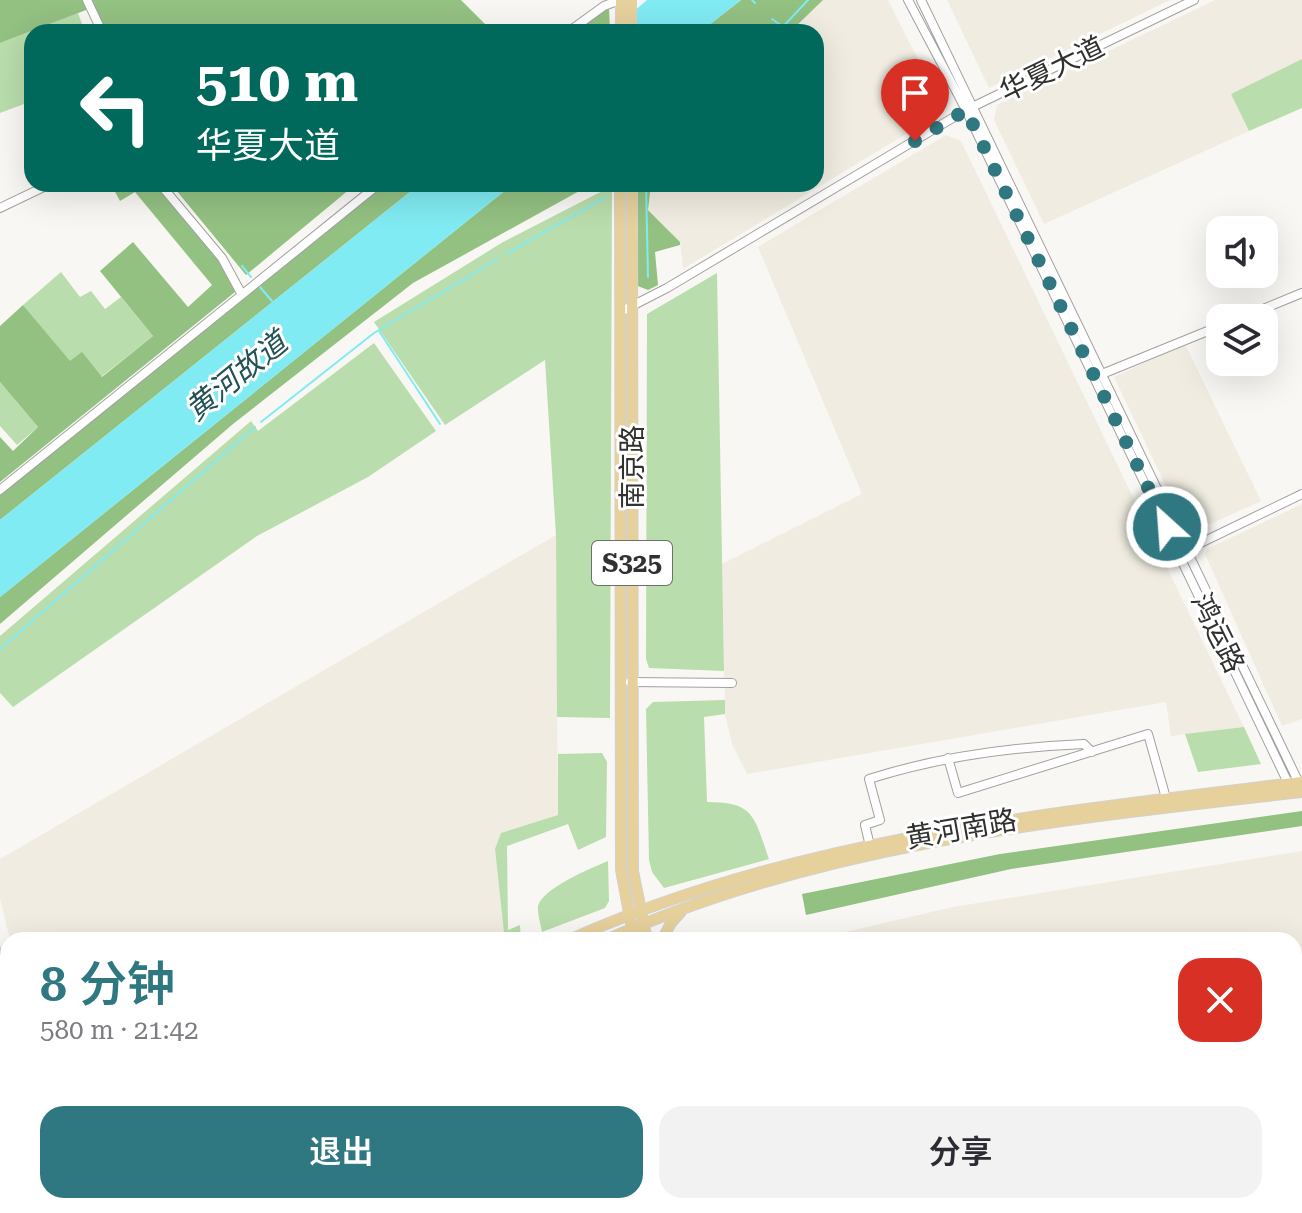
<!DOCTYPE html>
<html lang="zh">
<head>
<meta charset="utf-8">
<style>
	:root { --surface:#fff; --page:#f2f2f3; --text:#2b2b33; --muted:#7c7c81; --accent:#307881 }
	body { margin:0; font-family:"Roboto Serif","Noto Sans SC",serif; background:var(--page); color:var(--text); height:100vh; display:flex; flex-direction:column; font-size:30px; white-space:nowrap }
	* { box-sizing:border-box; margin:0 }
	p { font-size:26px; color:var(--muted) }
	.icon { flex:none; width:44px; height:44px; fill:none; stroke:currentColor; stroke-width:2; stroke-linecap:round; stroke-linejoin:round }
	.map { position:relative; flex:1; overflow:hidden }
	.panel { position:absolute; left:0px; top:932px; width:1302px; height:282px; display:flex; flex-direction:column; background:var(--surface); border-radius:24px 24px 0 0; box-shadow:0 8px 32px #0002 }
	.panel>* { flex:none }
	.banner { position:absolute; left:24px; top:24px; width:800px; height:168px; border-radius:24px; box-shadow:0 8px 32px #0002; background:#00695c; color:#fff; overflow:hidden }
	.tools { position:absolute; left:1206px; top:216px; display:grid; gap:16px }
	.tools a { display:grid; place-items:center; width:72px; height:72px; border-radius:16px; background:var(--surface); box-shadow:0 8px 32px #0002; font-size:40px }
	.pin { position:absolute; display:grid; place-items:center; width:68px; height:68px; color:#fff; margin:-82px -34px; border-radius:50% 50% 50% 0; rotate:-45deg; box-shadow:0 0 8px #0007 }
	.pin .icon { rotate:45deg }
	.me { position:absolute; width:88px; margin:-44px; rotate:334deg; stroke-linejoin:round; filter:drop-shadow(0 0 6px #0008) }
	.turn { display:flex; align-items:center; gap:28px; height:168px; padding:0 40px; font-size:36px }
	.turn .icon { width:104px; height:104px; stroke-width:2.5 }
	.turn b { display:block; font-size:56px; line-height:68px }
	.round { display:grid; place-items:center; flex:none; width:84px; height:84px; border-radius:24px; background:var(--page) }
	.head { display:flex; align-items:center; justify-content:space-between; height:136px; padding:0 40px }
	h1 { font-size:48px; font-weight:600; line-height:60px; color:var(--accent) }
	.action { display:flex; gap:16px; margin-top:auto; padding:16px 40px }
	.action a { flex:1; height:92px; border-radius:24px; background:var(--accent); color:#fff; font-size:32px; font-weight:600; line-height:92px; text-align:center }
	.action a+a { background:var(--page); color:var(--text) }
	.map>svg:first-child { display:block }
	.built { fill:#f0ece1 }
	.green { fill:#b9ddac }
	.forest { fill:#93c182 }
	.water { fill:#80ebf2 }
	.lines { fill:none; stroke-linecap:round; stroke-linejoin:round }
	.stream { stroke:#80ebf2; stroke-width:2 }
	.minor-casing { stroke:#a3a19e; stroke-width:10 }
	.major-casing { stroke:#d2d2d1; stroke-width:12 }
	.highway-casing { stroke:#d2d2d1; stroke-width:13 }
	.minor { stroke:#fff; stroke-width:8 }
	.major { stroke:#e6d09c; stroke-width:10 }
	.highway { stroke:#d5b15a; stroke-width:11 }
	.route { stroke:#307881; stroke-width:14; stroke-dasharray:0 25.2 }
	.labels { text-anchor:middle; dominant-baseline:central; stroke-width:6; stroke-linejoin:round; paint-order:stroke }
	.shield { fill:#fff; stroke:#6f6f6d; stroke-width:2 }
	.shield-label { font-size:26px; font-weight:bold; fill:#31312f }
	.street-label { font-size:28px; fill:#31312f; stroke:#fff }
	.water-label { font-size:30px; font-style:italic; fill:#225255; stroke:#fff }
</style>
</head>
<body>
<div class="map">
<svg width="1302" height="1213" viewBox="0 0 1302 1213">
	<rect width="100%" height="100%" fill="#f9f7f3"/>
	<!-- built -->
	<path class="built" d="M823 0H888L944 111 683 269 680 242 648 209 651 184H816V32H790Z
		M947 0H1170L989 88Z
		M1215 0H1302V59L1232 94 1249 131 1044 224 994 120 997 105Z
		M946 135 961 141 1244 727 1171 736 1166 702 747 774 732 744 725 714 722 564 862 494 758 247Z
		M1185 344 1261 501 1197 530 1185 526 1114 377Z
		M1302 504V719L1282 726 1205 554 1207 549Z
		M556 535 558 815 501 833 495 850 505 932 489 940H10L0 898V859Z
		M1302 851V1213H746L743 1206H1294V940H811L953 907Z
		M171 1206H706L708 1213H156Z"/>
	<!-- green -->
	<path class="green" d="M78 13 85 32H32V101L0 113V43Z
		M1302 59V108L1249 131 1231 94Z
		M612 186 610 718 557 717 556 535 545 360 445 425 374 322 503 242Z
		M61 272 80 297 91 291 105 309 121 297 153 336 101 377 70 362 23 305Z
		M717 273 724 671 649 668 646 659 647 314Z
		M374 343 436 431 368 477 257 536 13 707 0 693V636L251 421 258 431Z
		M0 382 38 427 17 445 0 426Z
		M725 700V714L704 717 707 802C755 802 754 817 769 859L664 888 652 872 649 860 646 709 653 702Z
		M1244 727 1261 764 1198 772 1185 734Z
		M602 753 607 762 606 837 578 850 568 824 507 846 508 930 520 925 521 940H489L504 932 495 849 501 833 558 815V754Z
		M608 861 609 901 605 908 542 932C541 925 537 913 538 906 543 888 591 868 608 861Z
		M0 945 8 973V1132L0 1127Z
		M341 1206H445L447 1213H343Z"/>
	<!-- forest -->
	<path class="forest" d="M0 0H461L493 32H105L94 7 0 43Z
		M741 0H823L790 32H700Z
		M609 7 610 32H573L606 9Z
		M126 184H156L218 260 235 292 0 482V437L13 451 38 427 0 382V326L23 305 70 361 82 352 102 377 153 336 100 271 133 242 188 307 212 285 135 192 120 201 114 190Z
		M171 184H356L246 275Z
		M383 184H420L0 520V495Z
		M513 184H592L413 283 233 424 0 624V597Z
		M635 184H651L648 210 680 242V245L655 252 658 285 648 290 635 285Z
		M1302 811V826L1011 869 806 915 802 894 1000 854Z"/>
	<!-- water -->
	<path class="water" d="M647 0H741L700 32H610Z
		M420 184H513L0 597V520Z"/>
	<g class="lines">
		<!-- stream -->
		<path class="stream" d="M752 0 755 3
			M772 19 782 26
			M778 32 808 0
			M646 184 648 277
			M506 254 606 197
			M242 266 251 277
			M260 287 272 301
			M379 331 440 424
			M261 422 374 333 498 259
			M0 649 255 427"/>
		<defs>
			<path id="minor" d="M87 0 102 32
				M908 0 966 110 1290 787
				M921 0 1300 785
				M568 32 604 6 620 0
				M160 184 222 258 241 293
				M0 208 50 184
				M622 311 667 288 966 110 1194 0
				M1241 318 1302 293
				M1102 374 1220 326
				M0 490 379 184
				M1184 551 1302 494
				M630 682 732 683
				M948 758 958 793 1148 734 1166 798
				M870 846 865 825 880 820 869 779C938 757 1011 747 1084 744L1092 752
				M57 1206 59 1213
				M626 1206 628 1213"/>
			<path id="major" d="M631 0V32
				M621 32V0
				M620 184 621 870 634 940
				M632 184 633 871 647 940
				M569 940C796 838 1057 812 1302 782
				M606 940C823 842 1068 819 1302 792
				M662 940 671 923 681 912
				M718 1206 720 1213
				M731 1206 733 1213
				M0 1211 10 1206
				M34 1213 48 1206"/>
			<path id="highway" d="M0 1139 8 1144"/>
		</defs>
		<!-- minor casing -->
		<use href="#minor" class="minor-casing"/>
		<!-- major casing -->
		<use href="#major" class="major-casing"/>
		<!-- highway casing -->
		<use href="#highway" class="highway-casing"/>
		<!-- minor -->
		<use href="#minor" class="minor"/>
		<!-- major -->
		<use href="#major" class="major"/>
		<!-- highway -->
		<use href="#highway" class="highway"/>
	</g>
	<g class="lines">
		<!-- route -->
		<path class="route" d="M915 141 966 110 1167 527"/>
	</g>
	<g class="labels">
		<!-- shield labels -->
		<rect class="shield" x="592" y="541" width="80" height="44" rx="6"/>
		<g class="shield-label">
			<text x="632" y="563">S325</text>
		</g>
		<!-- street labels -->
		<g class="street-label">
			<text transform="translate(1052 69) rotate(-26)">华夏大道</text>
			<text transform="translate(632 467) rotate(-90)">南京路</text>
			<text transform="translate(1218 633) rotate(64)">鸿运路</text>
			<text transform="translate(961 829) rotate(-10)">黄河南路</text>
		</g>
		<!-- water labels -->
		<g class="water-label">
			<text transform="translate(236 376) rotate(-39)">黄河故道</text>
		</g>
	</g>
</svg>
<div class="tools">
<a><svg class="icon" aria-label="sound" viewBox="0 0 24 24"><path d="M4 9h4l5-4v14l-5-4H4zM17 9q2 3 0 6"/></svg></a>
<a><svg class="icon" aria-label="layers" viewBox="0 0 24 24"><path d="M12 4l9 5-9 5-9-5zM3 14l9 5 9-5"/></svg></a>
</div>
<div class="pin" style="left:915px;top:141px;background:#d93025"><svg class="icon" aria-label="arrive" viewBox="0 0 24 24"><path d="M6 21V4h12l-3 4 3 4H6"/></svg></div>
<svg class="me" style="left:1167px;top:527px" viewBox="-20 -20 40 40"><circle r="17" fill="#307881" stroke="#fff" stroke-width="3"/><path d="M0-11L8 9 0 5-8 9z" fill="#fff"/></svg>
<div class="banner">
<div class="turn"><svg class="icon" aria-label="left" viewBox="0 0 24 24"><path d="M17 20v-9H6M10 6l-5 5 5 5"/></svg><div><b>510 m</b>华夏大道</div></div>
</div>
<section class="panel">
<div class="head"><div><h1>8 分钟</h1><p>580 m · 21:42</p></div><a class="round" style="background:#d93025;color:#fff"><svg class="icon" aria-label="close" viewBox="0 0 24 24"><path d="M6 6l12 12M18 6L6 18"/></svg></a></div>
<div class="action"><a>退出</a><a>分享</a></div>
</section>
</div>
</body>
</html>
